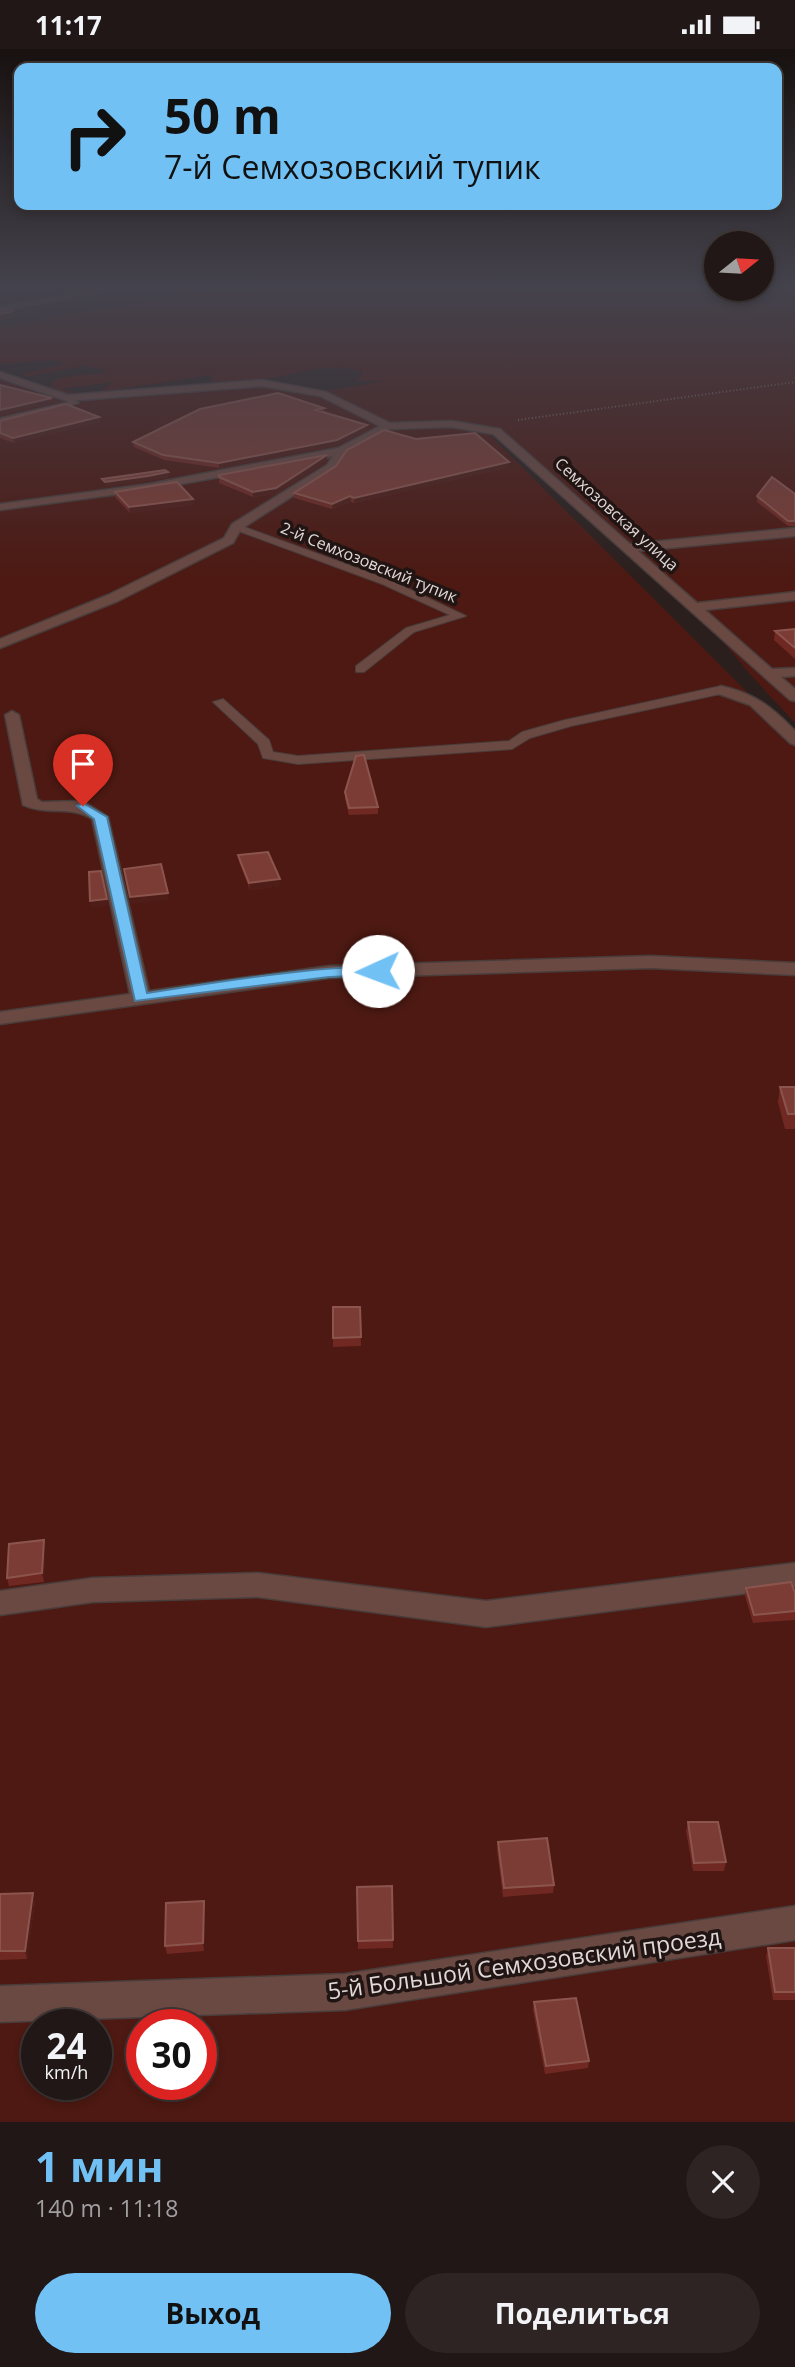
<!DOCTYPE html>
<html lang="ru">
<head>
<meta charset="utf-8">
<style>
	:root { --surface:#201716; --page:#2d2423; --text:#f1f3f6; --muted:#a29fa1; --line:#3d3635; --accent:#72c1f5 }
	body { margin:0; font-family:"Open Sans",sans-serif; background:var(--page); color:var(--text); height:100vh; display:flex; flex-direction:column; font-size:26px; white-space:nowrap }
	* { box-sizing:border-box; margin:0 }
	p { font-size:23px; color:var(--muted) }
	.icon { flex:none; width:38px; height:38px; fill:none; stroke:currentColor; stroke-width:2; stroke-linecap:round; stroke-linejoin:round }
	.map { position:relative; height:2073px; overflow:hidden }
	.sheet { display:flex; flex-direction:column; background:var(--surface); flex:1 }
	.sheet>* { flex:none }
	.guide { position:absolute; left:14px; top:14px; width:768px; height:147px; border-radius:14px; box-shadow:0 4px 10px #0003,0 0 0 2px var(--line); background:#72c1f5; color:#111; overflow:hidden }
	.needle { width:46px; rotate:72deg }
	.tools { position:absolute; left:704px; top:182px; display:grid; gap:14px }
	.tools a { display:grid; place-items:center; width:70px; height:70px; border-radius:50%; background:var(--surface); box-shadow:0 4px 10px #0003,0 0 0 2px var(--line); font-size:35px }
	.speed { position:absolute; left:21px; top:1960px; display:flex; gap:14px; font-size:35px; font-weight:700; text-align:center }
	.speed>* { display:grid; place-content:center; width:91px; height:91px; border-radius:50%; background:var(--surface); box-shadow:0 4px 10px #0003,0 0 0 2px var(--line); line-height:1 }
	.speed small { font-size:18px; font-weight:400 }
	.speed .limit { border:10px solid #d22; background:#fff; color:#111 }
	.pin { position:absolute; display:grid; place-items:center; width:60px; height:60px; color:#fff; margin:-72px -30px; border-radius:50% 50% 50% 0; rotate:-45deg; box-shadow:0 0 7px #0007 }
	.pin .icon { rotate:45deg }
	.me { position:absolute; width:77px; margin:-38px; rotate:268deg; stroke-linejoin:round; filter:drop-shadow(0 0 5px #0008) }
	.turn { display:flex; align-items:center; gap:24px; height:147px; padding:0 35px; font-size:32px }
	.turn .icon { width:91px; height:91px; stroke-width:2.5 }
	.turn b { display:block; font-size:49px; line-height:60px }
	.round { display:grid; place-items:center; flex:none; width:74px; height:74px; border-radius:37px; background:var(--page) }
	.head { display:flex; align-items:center; justify-content:space-between; height:119px; padding:0 35px }
	h1 { font-size:42px; font-weight:700; line-height:52px; color:var(--accent) }
	.button { display:flex; gap:14px; margin-top:auto; padding:14px 35px }
	.button a { flex:1; height:80px; border-radius:42px; background:var(--accent); color:#111; font-size:28px; font-weight:700; line-height:80px; text-align:center }
	.button a+a { background:var(--page); color:var(--text) }
	.status { display:flex; justify-content:space-between; align-items:center; height:49px; padding:0 35px; background:var(--surface); direction:ltr }
	.status svg { height:19px; fill:currentColor }
	.map>svg:first-child { display:block }
	.green { fill:#4d1912; fill-rule:evenodd }
	.lines { fill:none; stroke-linecap:round; stroke-linejoin:round }
	.lane-casing { stroke:#483d3b; stroke-width:2 }
	.street-casing { stroke:#483d3b; stroke-width:3 }
	.path { stroke:#7b716f; stroke-width:2; stroke-dasharray:1 2.5; stroke-linecap:butt }
	.lane { fill:#6b4943; fill-rule:evenodd }
	.street { fill:#6b4943; fill-rule:evenodd }
	.wall { fill:#6f2922 }
	.shaded-wall { fill:#4e1d18 }
	.building { fill:#7b3c35; stroke:#8b554e; stroke-width:2 }
	.route { fill:#72c1f5; stroke:#4a7d9f; stroke-width:2 }
	.labels { text-anchor:middle; dominant-baseline:central; stroke-width:7; stroke-linejoin:round; paint-order:stroke }
	.far-street-label { font-size:16px; fill:#e1d9d7; stroke:#211514 }
	.near-street-label { font-size:23px; fill:#e1d9d7; stroke:#211514 }
</style>
</head>
<body>
<div class="status"><b>11:17</b><svg viewBox="0 0 49 12"><path d="M0 12V9h3v3zM5 12V6h3v6zM10 12V3h3v9zM15 12V0h3v12zM26 1h20v11H26zM47 4h2v5h-2z"/></svg></div>
<div class="map">
<svg width="795" height="2073" viewBox="0 0 795 2073">
	<rect width="100%" height="100%" fill="#2b1f1d"/>
	<!-- green -->
	<path class="green" d="M210 240H795V674L749 624 694 558 496 382H486L795 691V2073H0V325L51 338 53 332C70 324 91 328 109 322L84 317 26 328 23 325 65 315 52 311 0 315V279ZM341 318 363 323 357 332H385L321 343 284 335 95 348 61 340 113 333 100 343 211 326 213 333 272 329 319 319ZM37 1976H96V2035H37ZM142 1976H201V2035H142Z"/>
	<g class="lines">
		<defs>
			<path id="lane" d="M64 347H70L79 354 0 375V369L68 353Z
				M233 476H239L390 531 466 567 414 583 364 623H356V617L406 579 450 566 382 535 233 480Z
				M721 637 727 641 725 644 571 677 530 689 512 700 298 715 263 709 258 695 213 653 223 650 269 691 273 703 298 707 509 692 522 683 565 671Z"/>
			<path id="street" d="M98 240H118L0 262V258Z
				M0 323 68 346 262 331 326 343 390 374 451 372 500 380 630 495 795 479V487L638 502 697 554 795 543V551L705 561 772 620 795 619V627L781 628 795 640V652L790 651 493 385 451 378 390 380 345 404 335 420 241 480 233 494 118 552 0 599V590L108 546 224 489 232 475 327 416 333 407 149 441 0 461V455L149 435 338 399 380 377 320 347 262 337 67 352 0 329Z
				M721 637C754 644 772 658 795 682V696L790 694 750 656 716 644 714 641Z
				M12 662 19 666 37 750 42 753 83 752 108 768 149 942 329 917 651 907 795 914V926L651 919 329 929 0 975V963L130 945 92 770C71 756 47 767 23 756L5 666Z
				M795 1514V1538L486 1578 258 1548 93 1553 0 1566V1542L93 1529 258 1524 486 1552Z
				M795 1857V1891L345 1961 0 1973V1937L345 1925Z"/>
		</defs>
		<!-- lane casing -->
		<use href="#lane" class="lane-casing"/>
		<!-- street casing -->
		<use href="#street" class="street-casing"/>
		<!-- path -->
		<path class="path" d="M518 371 795 333"/>
		<!-- lane -->
		<use href="#lane" class="lane"/>
		<!-- street -->
		<use href="#street" class="street"/>
	</g>
	<!-- wall -->
	<path class="wall" d="M324 359 325 364 367 381 337 396 219 419 164 411 134 398 133 393Z
		M99 368 100 373 14 394 0 389V372Z
		M327 406V411L276 445 253 448 219 434V426Z
		M509 418 354 454 351 453 332 460 294 449V444Z
		M115 443 194 456 130 464 115 448Z
		M795 445V477H788L757 453V447Z
		M795 580V610L774 591 775 582Z
		M345 743 378 758V765L349 766 345 750Z
		M238 806 280 837 250 841 239 813Z
		M780 1038H795V1080H785L778 1053Z
		M333 1258H360L361 1297 333 1298Z
		M44 1491 45 1499 44 1533 9 1537 7 1529Z
		M746 1539 795 1544V1571L753 1574 745 1547Z
		M688 1773 726 1813 724 1822H693L686 1782Z
		M498 1793 554 1836 553 1844 503 1848 497 1801Z
		M392 1837 393 1899 358 1900 357 1838Z
		M0 1845 35 1852 27 1910 0 1911Z
		M204 1852 205 1860 204 1902 167 1905 165 1897Z
		M768 1899H795V1951H773L766 1907Z
		M534 1953 589 2012 588 2019 545 2025 533 1961Z"/>
	<!-- shaded-wall -->
	<path class="shaded-wall" d="M14 262 15 268 0 271V265Z
		M52 349V354L0 366V361Z
		M99 368 100 373 14 394 13 389Z
		M367 376V381L337 396 219 419V414Z
		M327 406V411L276 445 253 448V443Z
		M509 413V418L354 454V449Z
		M168 423V429L106 438 105 433Z
		M350 447 351 453 332 460V455Z
		M193 450 194 456 130 464 129 458Z
		M280 830V837L250 841 249 834Z
		M168 844 169 851 131 855 130 848Z
		M107 850 108 857 91 859 90 852Z
		M44 1491 45 1499 44 1533 42 1524Z
		M33 1844 35 1852 27 1910 25 1902Z
		M204 1852 205 1860 204 1902 203 1894Z"/>
	<!-- building -->
	<path class="building" d="M0 259 14 262 0 265Z
		M0 336 52 349 0 361Z
		M278 344 324 359 316 361 367 376 337 391 219 414 163 406 133 393 200 360Z
		M66 355 99 368 13 389 0 384V372Z
		M384 381 416 390 475 384 509 413 354 449 350 447 332 455 294 444 336 417 347 401Z
		M327 406 276 439 253 443 219 428V426Z
		M165 421 168 423 148 427 105 433 102 430Z
		M772 428 795 445V472H788L757 447Z
		M177 433 193 450 129 458 115 443Z
		M795 580V599L775 582Z
		M364 706 378 758 349 759 345 743 356 707Z
		M268 803 280 830 249 834 238 806Z
		M161 815 168 844 130 848 124 820Z
		M101 822 107 850 90 852 89 823Z
		M780 1038H795V1065H788Z
		M333 1258H360L361 1288 333 1289Z
		M44 1491 42 1524 7 1529 9 1495Z
		M791 1533 795 1544V1562L754 1566 746 1539Z
		M688 1773H718L726 1813 694 1814Z
		M547 1789 554 1836 504 1839 498 1793Z
		M392 1837 393 1891 358 1892 357 1838Z
		M33 1844 25 1902H0V1845Z
		M204 1852 203 1894 165 1897 166 1854Z
		M768 1899H795V1943H775Z
		M576 1949 589 2012 546 2017 534 1953Z"/>
	<!-- sky -->
	<linearGradient id="sky" x2="0" y2="1"><stop stop-color="#181110"/><stop offset="0.45" stop-color="#44424c"/><stop offset="1" stop-color="#44424c" stop-opacity="0"/></linearGradient>
	<rect width="795" height="531" fill="url(#sky)"/>
	<!-- route -->
	<path class="route" d="M83 754 107 768 147 944C179 939 370 907 385 922L378 926 329 928 135 952 94 770 77 757Z"/>
	<g class="labels">
		<!-- far-street labels -->
		<g class="far-street-label">
			<text transform="translate(617 465) rotate(42)">Семхозовская улица</text>
			<text transform="translate(369 513) rotate(22)">2-й Семхозовский тупик</text>
		</g>
		<!-- near-street labels -->
		<g class="near-street-label">
			<text transform="translate(524 1914) rotate(-8)">5-й Большой Семхозовский проезд</text>
		</g>
	</g>
</svg>
<div class="tools">
<a><svg class="needle" viewBox="-14 -14 28 28"><path d="M0-13l5 13h-10z" fill="#e53935"/><path d="M0 13l5-13h-10z" fill="#a29fa1"/></svg></a>
</div>
<div class="speed"><div>24<small>km/h</small></div><div class="limit">30</div></div>
<div class="pin" style="left:83px;top:757px;background:#d93025"><svg class="icon" aria-label="arrive" viewBox="0 0 24 24"><path d="M6 21V4h12l-3 4 3 4H6"/></svg></div>
<svg class="me" style="left:378px;top:922px" viewBox="-20 -20 40 40"><circle r="19" fill="#fff"/><path d="M0-13L10 11 0 6-10 11z" fill="#72c1f5"/></svg>
<div class="guide">
<div class="turn"><svg class="icon" aria-label="right" viewBox="0 0 24 24"><path d="M7 20v-9h11M14 6l5 5-5 5"/></svg><div><b>50 m</b>7-й Семхозовский тупик</div></div>
</div>
</div>
<section class="sheet">
<div class="head"><div><h1>1 мин</h1><p>140 m · 11:18</p></div><a class="round"><svg class="icon" aria-label="close" viewBox="0 0 24 24"><path d="M6 6l12 12M18 6L6 18"/></svg></a></div>
<div class="button"><a>Выход</a><a>Поделиться</a></div>
</section>
</body>
</html>
